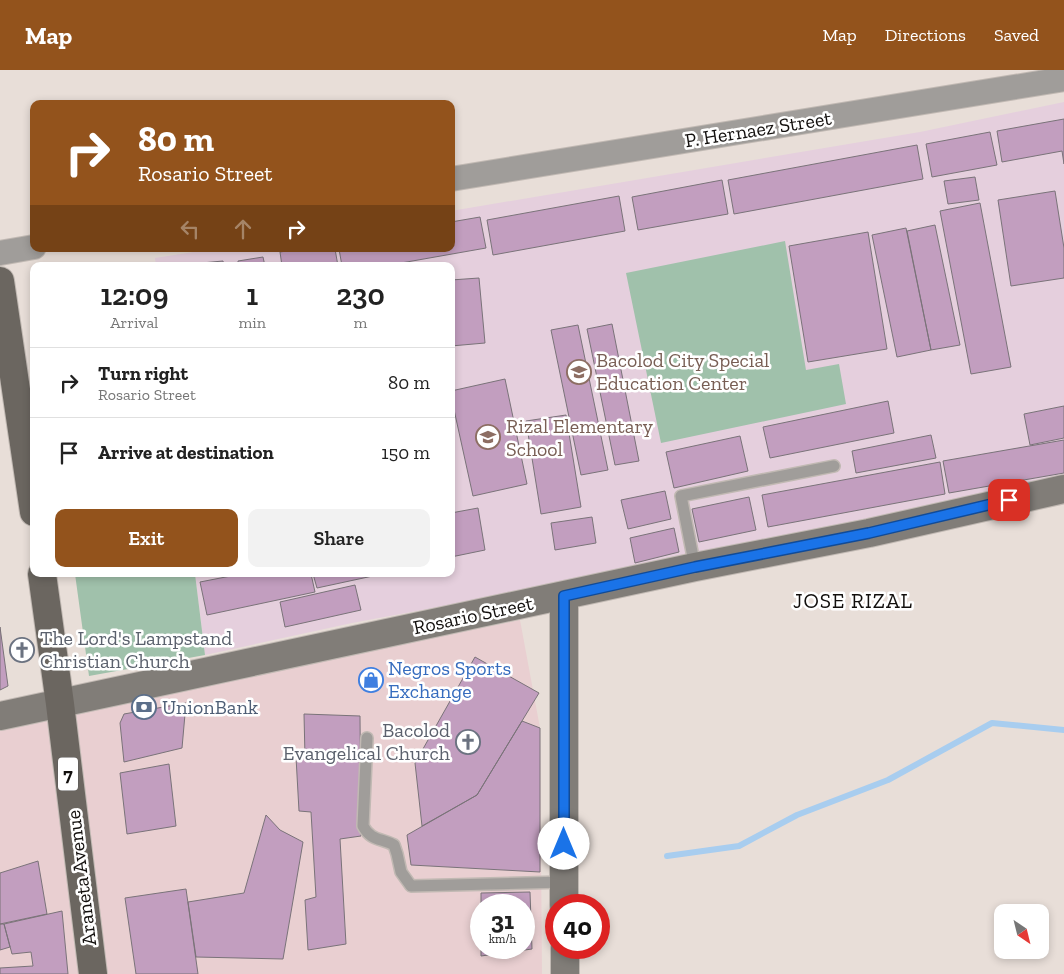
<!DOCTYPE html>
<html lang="en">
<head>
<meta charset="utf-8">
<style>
	:root { --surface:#fff; --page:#f2f2f2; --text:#222; --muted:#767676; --line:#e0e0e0; --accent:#93531c }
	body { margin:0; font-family:"Zilla Slab",serif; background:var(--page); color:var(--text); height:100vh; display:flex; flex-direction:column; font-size:19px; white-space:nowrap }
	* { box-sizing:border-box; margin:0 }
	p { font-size:16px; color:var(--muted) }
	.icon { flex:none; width:28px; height:28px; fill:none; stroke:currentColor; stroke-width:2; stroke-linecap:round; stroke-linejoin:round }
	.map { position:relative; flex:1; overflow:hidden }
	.side { position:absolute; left:30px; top:192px; width:425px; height:315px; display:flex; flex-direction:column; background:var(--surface); border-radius:10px; box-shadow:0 2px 8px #0003 }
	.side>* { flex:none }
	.top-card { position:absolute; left:30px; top:30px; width:425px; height:152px; border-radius:10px; box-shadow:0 2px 8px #0003; background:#93531c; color:#fff; overflow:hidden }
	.needle { width:32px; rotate:145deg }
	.buttons { position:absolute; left:994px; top:834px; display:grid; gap:10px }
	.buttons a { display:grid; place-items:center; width:55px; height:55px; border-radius:10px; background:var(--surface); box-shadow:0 2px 8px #0003; font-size:25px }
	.speed { position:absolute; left:470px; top:824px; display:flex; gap:10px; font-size:25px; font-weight:700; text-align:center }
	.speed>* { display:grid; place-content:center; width:65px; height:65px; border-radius:50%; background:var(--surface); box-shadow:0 2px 8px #0003; line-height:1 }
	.speed small { font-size:12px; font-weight:400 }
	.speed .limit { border:8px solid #d22; background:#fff; color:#111 }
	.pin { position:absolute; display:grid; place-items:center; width:42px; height:42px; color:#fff; margin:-21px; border-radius:10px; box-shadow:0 2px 8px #0006 }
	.me { position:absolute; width:55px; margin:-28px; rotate:0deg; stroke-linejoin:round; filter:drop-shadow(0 0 4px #0008) }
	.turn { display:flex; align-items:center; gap:18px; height:105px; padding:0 25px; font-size:22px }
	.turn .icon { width:65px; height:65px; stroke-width:2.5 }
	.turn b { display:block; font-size:35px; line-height:42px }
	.lanes { display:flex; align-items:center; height:48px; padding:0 25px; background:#0003; justify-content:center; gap:25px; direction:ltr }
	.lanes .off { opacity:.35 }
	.eta { display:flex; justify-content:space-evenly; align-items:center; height:85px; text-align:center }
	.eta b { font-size:30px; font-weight:600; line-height:35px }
	.action { display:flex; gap:10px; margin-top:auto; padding:10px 25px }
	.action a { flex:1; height:58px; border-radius:10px; background:var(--accent); color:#fff; font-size:20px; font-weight:600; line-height:58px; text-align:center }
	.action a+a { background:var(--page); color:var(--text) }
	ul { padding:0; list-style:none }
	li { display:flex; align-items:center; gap:15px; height:70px; padding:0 25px; border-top:1px solid var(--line) }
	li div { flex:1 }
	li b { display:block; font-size:19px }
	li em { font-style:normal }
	header { display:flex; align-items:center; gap:30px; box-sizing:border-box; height:70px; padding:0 25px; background:var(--accent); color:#fff }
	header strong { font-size:24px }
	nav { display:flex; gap:28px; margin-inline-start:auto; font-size:18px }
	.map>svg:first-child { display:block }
	.commercial { fill:#e9cfd1; fill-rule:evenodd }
	.education { fill:#e5cfdd }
	.green { fill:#a0c1ab }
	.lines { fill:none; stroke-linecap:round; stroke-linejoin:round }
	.stream { stroke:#a8cdef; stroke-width:6 }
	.building { fill:#c29ebf; stroke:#7a7379 }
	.lane-casing { stroke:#c1b9b3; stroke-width:14 }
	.street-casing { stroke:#c1b9b3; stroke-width:26 }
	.secondary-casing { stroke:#c1b9b3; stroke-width:30 }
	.primary-casing { stroke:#c1b9b3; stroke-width:30 }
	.lane { stroke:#a09d9a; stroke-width:11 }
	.street { stroke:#a09d9a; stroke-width:24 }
	.secondary { stroke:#817d78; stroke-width:28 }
	.primary { stroke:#6b6660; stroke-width:28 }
	.route-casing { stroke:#114b97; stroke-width:12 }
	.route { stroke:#1a73e8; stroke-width:9 }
	.labels { text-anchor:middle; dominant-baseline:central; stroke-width:5; stroke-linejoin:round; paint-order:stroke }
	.shield { fill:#fff; stroke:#595756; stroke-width:1 }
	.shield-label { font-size:19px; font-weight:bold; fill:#120f0d }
	.street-label { font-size:20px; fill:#120f0d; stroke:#fff }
	.education-label { font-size:20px; fill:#785e54; stroke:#fff; text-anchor:start }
	.worship-label { font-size:20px; fill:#5b616d; stroke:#fff; text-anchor:start }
	.shop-label { font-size:20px; fill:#366cbe; stroke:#fff; text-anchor:start }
	.service-label { font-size:20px; fill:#4e5e75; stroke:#fff; text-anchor:start }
	.neighbourhood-label { font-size:21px; letter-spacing:1px; fill:#120f0d; stroke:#fff }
</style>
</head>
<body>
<header>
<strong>Map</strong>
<nav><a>Map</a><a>Directions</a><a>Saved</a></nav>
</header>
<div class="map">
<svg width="1064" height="904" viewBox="0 0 1064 904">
	<rect width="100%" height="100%" fill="#e8ded8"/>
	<!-- commercial -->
	<path class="commercial" d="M520 550 540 658 542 904H0V657ZM481 835H524V878H481Z"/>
	<!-- education -->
	<path class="education" d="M1064 32V408L552 516 352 553 205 585 195 504H451V196H156L155 188 213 179H451V141L920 62Z"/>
	<!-- green -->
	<path class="green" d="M785 171 806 300 839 294 846 334 661 373 626 203Z
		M75 504H195L205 585 89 606Z"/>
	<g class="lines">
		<!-- stream -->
		<path class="stream" d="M667 786 739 776 797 745 888 710 992 653 1064 660"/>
	</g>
	<!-- building -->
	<path class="building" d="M1064 49V94L1062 81 1002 92 997 61Z
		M990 62 997 95 932 107 926 74Z
		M917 75 923 109 734 144 728 110Z
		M975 107 979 130 948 134 944 111Z
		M722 110 728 144 638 160 632 127Z
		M1055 121 1064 178V208L1011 216 998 130Z
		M619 126 625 161 493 185 487 150Z
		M980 133 1011 297 971 304 940 141Z
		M480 147 486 178 384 196H342L339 179H451V152Z
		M935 155 960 275 931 280 907 161Z
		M906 158 931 280 897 287 872 165Z
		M868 162 887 279 808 292 789 176Z
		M300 179H335L338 196H282L280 182Z
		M263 187 265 196H238V191Z
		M223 191 224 196H180V195Z
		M479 208 485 273 451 276V210Z
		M612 254 639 391 615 395 587 259Z
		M578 255 608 400 581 405 551 260Z
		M505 309 527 414 473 426 451 326V321Z
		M888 331 894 363 770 388 763 357Z
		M1064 336V368L1030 375 1024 344Z
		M566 345 581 437 541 444 526 351Z
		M931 365 936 388 856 403 852 381Z
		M740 366 748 401 674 418 666 382Z
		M1064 370V403L949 423 943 391Z
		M940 392 945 424 768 457 762 425Z
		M665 421 671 449 628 459 621 430Z
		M749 427 756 460 699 472 692 439Z
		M478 438 485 480 451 487V443Z
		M592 447 596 473 555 480 551 453Z
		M674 458 679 482 635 493 630 468Z
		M241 504H311L315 522 207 545 200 512Z
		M313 504H382L317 518Z
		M355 515 361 540 285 557 280 532Z
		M0 557 8 616 0 620Z
		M475 587 539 623 477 725 422 756 415 693Z
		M186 633 182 678 124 692 120 653 124 644Z
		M304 644 360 646 361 766 340 769 346 874 308 880 305 830 316 827 311 742 299 741 296 687H305Z
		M522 651 540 658V802L411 795 407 765 477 725Z
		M169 694 176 756 127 764 120 703Z
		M266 745 280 760 303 772 283 889 196 887 188 832 244 823Z
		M38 791 47 844 0 854V803Z
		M186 819 198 904H136L125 828Z
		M530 822 532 879 481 886V846V878H524V835H481V823Z
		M62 841 68 904H0V898L33 896 31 882 12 884 4 854Z
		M0 854H4L10 877 0 880Z"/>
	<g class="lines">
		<defs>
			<path id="lane" d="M695 497 681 426 834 396
				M367 668 363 756C371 771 381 768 394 775L397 784 401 802 411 816 564 812"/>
			<path id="street" d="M451 109 1064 9
				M0 183 34 177"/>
			<path id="secondary" d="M564 526V835
				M0 646 695 497 869 463 1064 419
				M565 878V904"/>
			<path id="primary" d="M0 211 34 442
				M42 504 60 634 93 904"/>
		</defs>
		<!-- lane casing -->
		<use href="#lane" class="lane-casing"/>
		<!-- street casing -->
		<use href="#street" class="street-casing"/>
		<!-- secondary casing -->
		<use href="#secondary" class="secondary-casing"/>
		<!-- primary casing -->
		<use href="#primary" class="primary-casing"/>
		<!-- lane -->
		<use href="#lane" class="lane"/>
		<!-- street -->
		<use href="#street" class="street"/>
		<!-- secondary -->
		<use href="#secondary" class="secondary"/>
		<!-- primary -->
		<use href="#primary" class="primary"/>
	</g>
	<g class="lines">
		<defs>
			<path id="route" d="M564 774V526L695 497 869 463 1009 430"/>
		</defs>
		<!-- route casing -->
		<use href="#route" class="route-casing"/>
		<!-- route -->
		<use href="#route" class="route"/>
	</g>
	<!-- icons -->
	<defs>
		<symbol id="school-ring" viewBox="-11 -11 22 22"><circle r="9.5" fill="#fff" stroke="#8d6e63" stroke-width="1.5"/><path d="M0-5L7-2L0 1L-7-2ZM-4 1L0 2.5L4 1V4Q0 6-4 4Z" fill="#8d6e63"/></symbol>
		<symbol id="church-ring" viewBox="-11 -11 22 22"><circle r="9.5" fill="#fff" stroke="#6b7280" stroke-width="1.5"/><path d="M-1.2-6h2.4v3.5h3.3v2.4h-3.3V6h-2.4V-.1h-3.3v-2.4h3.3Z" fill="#6b7280"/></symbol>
		<symbol id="shop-ring" viewBox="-11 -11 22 22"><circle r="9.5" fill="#fff" stroke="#3f7fe0" stroke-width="1.5"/><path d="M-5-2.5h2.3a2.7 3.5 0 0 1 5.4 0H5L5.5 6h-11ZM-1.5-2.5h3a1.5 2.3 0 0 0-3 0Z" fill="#3f7fe0"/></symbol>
		<symbol id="bank-ring" viewBox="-11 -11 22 22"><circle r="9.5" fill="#fff" stroke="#5c6f8a" stroke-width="1.5"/><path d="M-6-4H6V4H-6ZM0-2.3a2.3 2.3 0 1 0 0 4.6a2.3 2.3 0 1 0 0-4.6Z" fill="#5c6f8a"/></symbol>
	</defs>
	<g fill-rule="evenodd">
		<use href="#school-ring" x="565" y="288" width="28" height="28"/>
		<use href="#school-ring" x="474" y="353" width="28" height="28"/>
		<use href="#church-ring" x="8" y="566" width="28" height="28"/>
		<use href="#shop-ring" x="357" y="596" width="28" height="28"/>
		<use href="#bank-ring" x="130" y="623" width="28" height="28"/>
		<use href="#church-ring" x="454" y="658" width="28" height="28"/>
	</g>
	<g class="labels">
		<!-- shield labels -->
		<rect class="shield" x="58" y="687.5" width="20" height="33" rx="4"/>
		<g class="shield-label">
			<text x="68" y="704">7</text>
		</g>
		<!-- street labels -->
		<g class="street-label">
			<text transform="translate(758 59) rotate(-9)">P. Hernaez Street</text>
			<text transform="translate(473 545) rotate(-12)">Rosario Street</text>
			<text transform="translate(81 808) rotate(-97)">Araneta Avenue</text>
		</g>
		<!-- education labels -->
		<g class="education-label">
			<text x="596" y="290">Bacolod City Special<tspan x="596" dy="23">Education Center</tspan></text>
			<text x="506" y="356">Rizal Elementary<tspan x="506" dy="23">School</tspan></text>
		</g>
		<!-- worship labels -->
		<g class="worship-label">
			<text x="40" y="568">The Lord's Lampstand<tspan x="40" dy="23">Christian Church</tspan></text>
			<text x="450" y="660" text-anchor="end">Bacolod<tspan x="450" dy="23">Evangelical Church</tspan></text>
		</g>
		<!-- shop labels -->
		<g class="shop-label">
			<text x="388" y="598">Negros Sports<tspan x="388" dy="23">Exchange</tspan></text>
		</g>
		<!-- service labels -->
		<g class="service-label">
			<text x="162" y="637">UnionBank</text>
		</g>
		<!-- neighbourhood labels -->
		<g class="neighbourhood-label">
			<text x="853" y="530">JOSE RIZAL</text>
		</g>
	</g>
</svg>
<div class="buttons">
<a><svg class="needle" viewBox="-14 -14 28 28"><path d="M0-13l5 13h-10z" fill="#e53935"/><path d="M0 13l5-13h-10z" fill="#767676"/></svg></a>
</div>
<div class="speed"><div>31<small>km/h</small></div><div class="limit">40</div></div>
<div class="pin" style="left:1009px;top:430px;background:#d93025"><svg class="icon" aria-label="arrive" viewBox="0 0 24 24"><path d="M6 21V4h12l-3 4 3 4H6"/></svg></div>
<svg class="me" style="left:564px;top:774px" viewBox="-20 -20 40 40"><circle r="19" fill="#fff"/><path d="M0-13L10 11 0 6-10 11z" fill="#1a73e8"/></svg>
<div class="top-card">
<div class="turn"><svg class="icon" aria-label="right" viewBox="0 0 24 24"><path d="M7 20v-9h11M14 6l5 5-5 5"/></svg><div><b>80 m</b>Rosario Street</div></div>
<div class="lanes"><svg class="icon off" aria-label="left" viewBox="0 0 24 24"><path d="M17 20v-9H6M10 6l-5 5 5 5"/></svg><svg class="icon off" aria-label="ahead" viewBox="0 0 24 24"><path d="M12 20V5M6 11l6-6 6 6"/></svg><svg class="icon" aria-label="right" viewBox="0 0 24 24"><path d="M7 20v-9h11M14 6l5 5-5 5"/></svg></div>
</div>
<section class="side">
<div class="eta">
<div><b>12:09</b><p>Arrival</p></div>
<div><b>1</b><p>min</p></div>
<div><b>230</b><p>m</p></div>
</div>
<ul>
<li><svg class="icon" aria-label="right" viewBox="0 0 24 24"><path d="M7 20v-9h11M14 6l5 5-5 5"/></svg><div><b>Turn right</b><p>Rosario Street</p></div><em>80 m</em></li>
<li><svg class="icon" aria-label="arrive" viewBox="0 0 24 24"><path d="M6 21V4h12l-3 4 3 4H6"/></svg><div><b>Arrive at destination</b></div><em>150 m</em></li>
</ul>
<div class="action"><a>Exit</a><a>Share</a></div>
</section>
</div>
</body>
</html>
